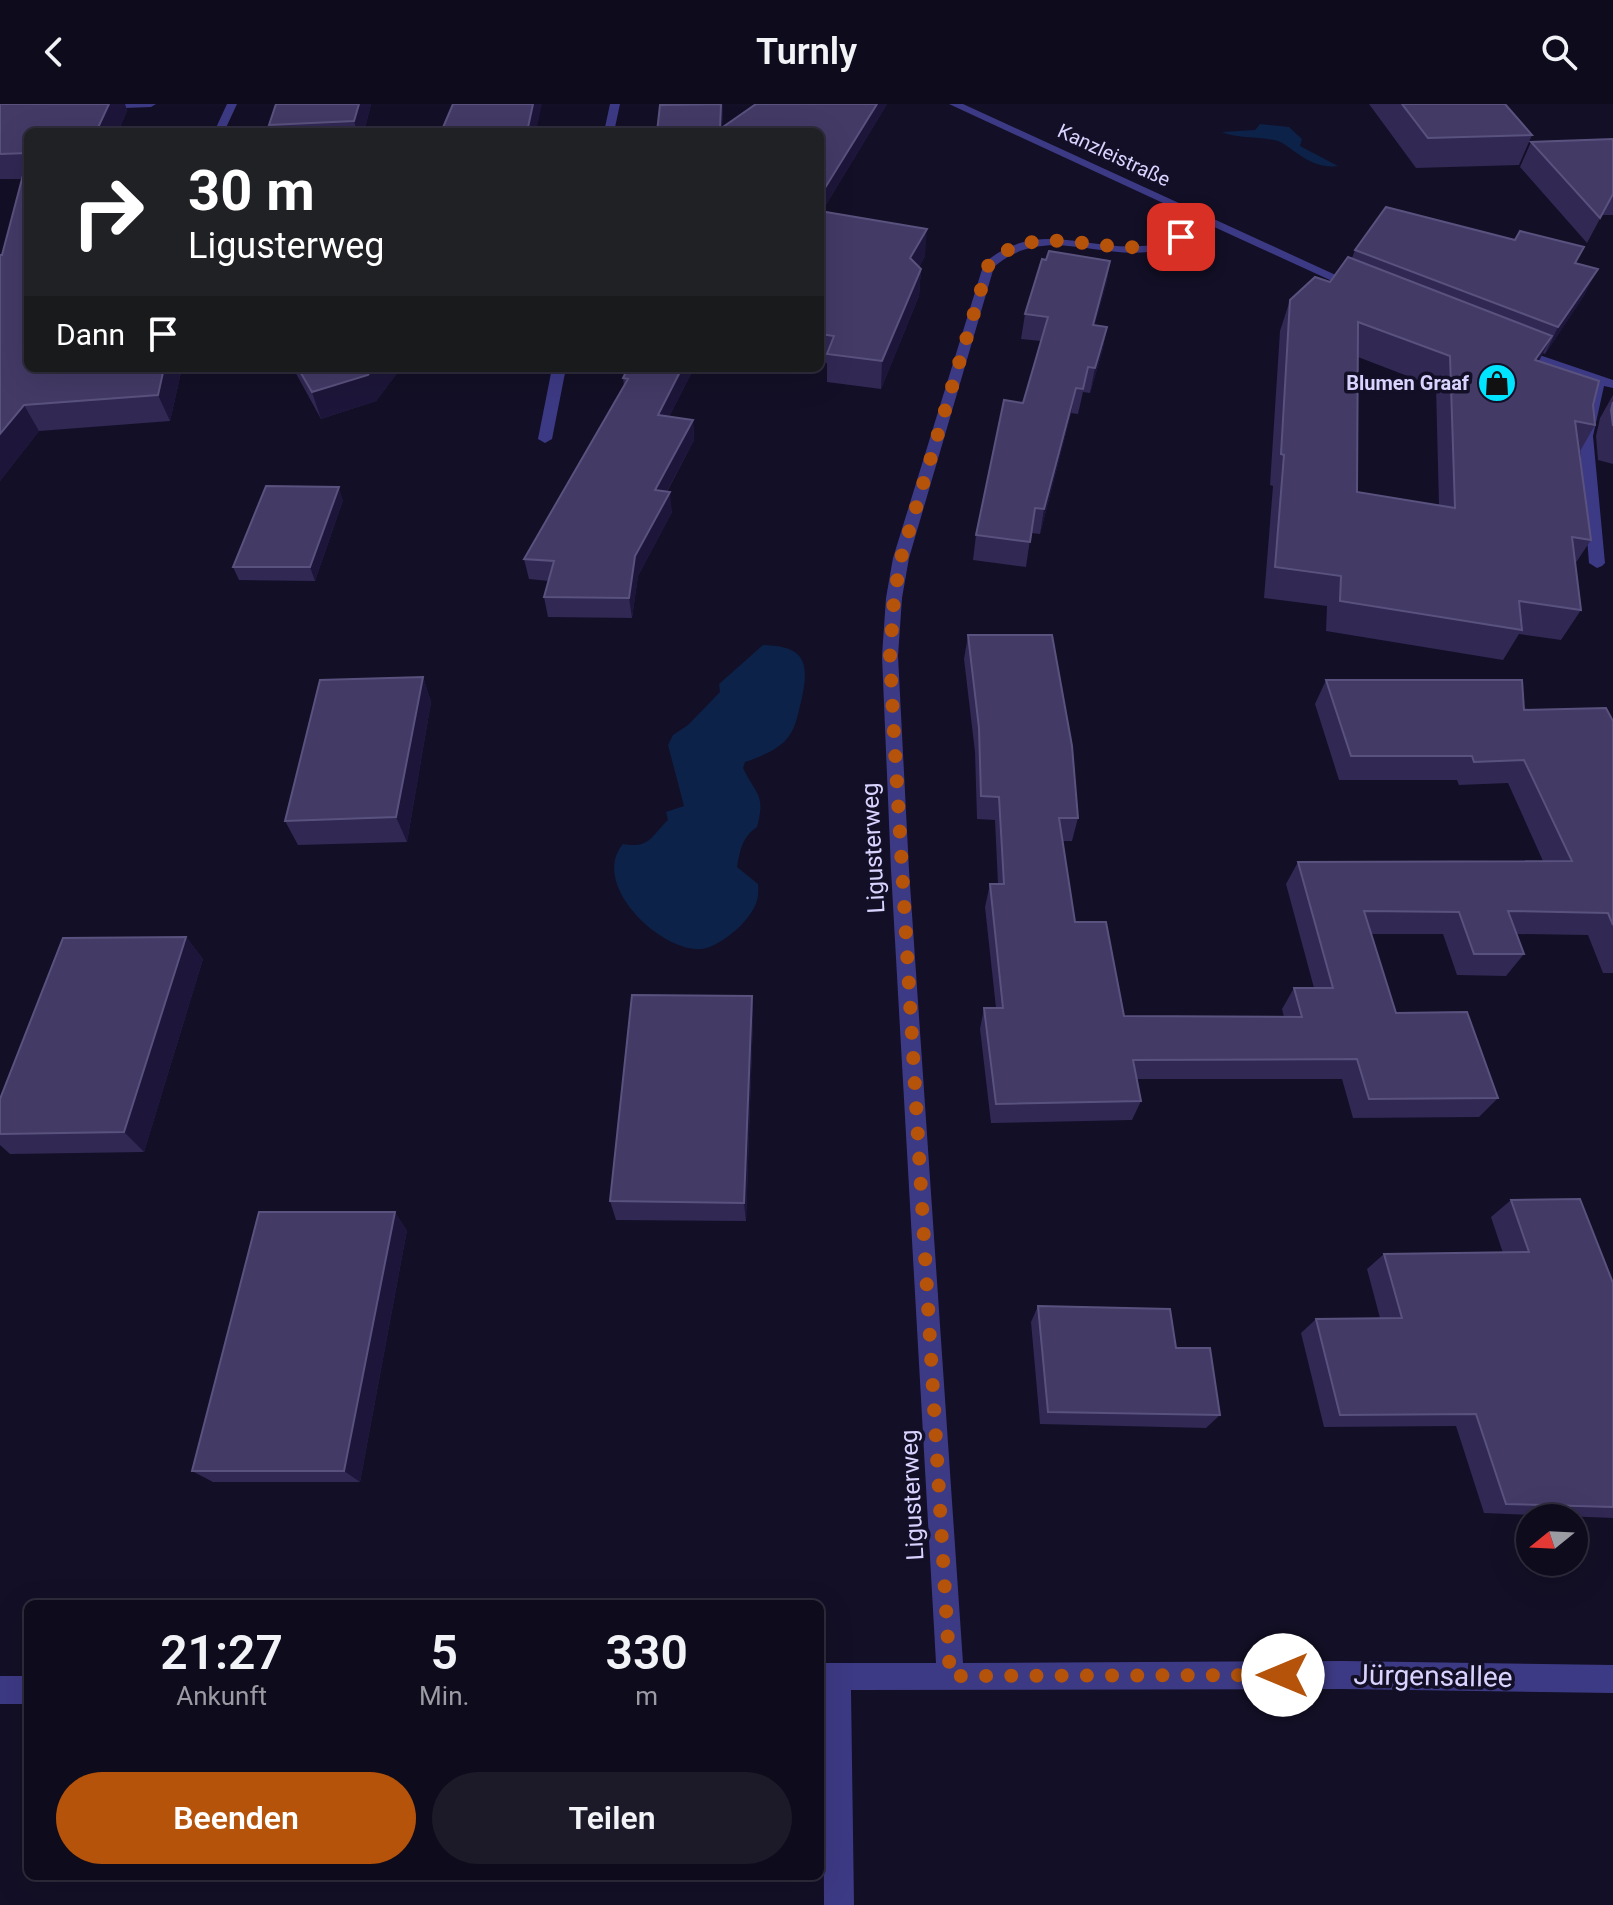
<!DOCTYPE html>
<html lang="de">
<head>
<meta charset="utf-8">
<style>
	:root { --surface:#0e0b1c; --page:#1c1929; --text:#f1f3f6; --muted:#9b9ba3; --line:#2e2b3b; --accent:#b45309 }
	body { margin:0; font-family:Roboto,sans-serif; background:var(--page); color:var(--text); height:100vh; display:flex; flex-direction:column; font-size:30px; white-space:nowrap }
	* { box-sizing:border-box; margin:0 }
	p { font-size:26px; color:var(--muted) }
	.icon { flex:none; width:44px; height:44px; fill:none; stroke:currentColor; stroke-width:2; stroke-linecap:round; stroke-linejoin:round }
	.map { position:relative; flex:1; overflow:hidden }
	.side { position:absolute; left:24px; top:1496px; width:800px; height:280px; display:flex; flex-direction:column; background:var(--surface); border-radius:12px; box-shadow:0 8px 32px #0002,0 0 0 2px var(--line) }
	.side>* { flex:none }
	.banner { position:absolute; left:24px; top:24px; width:800px; height:244px; border-radius:12px; box-shadow:0 8px 32px #0002,0 0 0 2px var(--line); background:#202124; color:#fff; overflow:hidden }
	.needle { width:52px; rotate:252deg }
	.fabs { position:absolute; left:1516px; top:1400px; display:grid; gap:16px }
	.fabs a { display:grid; place-items:center; width:72px; height:72px; border-radius:50%; background:var(--surface); box-shadow:0 8px 32px #0002,0 0 0 2px var(--line); font-size:40px }
	.pin { position:absolute; display:grid; place-items:center; width:68px; height:68px; color:#fff; margin:-34px; border-radius:16px; box-shadow:0 4px 12px #0006 }
	.me { position:absolute; width:88px; margin:-44px; rotate:270deg; stroke-linejoin:round; filter:drop-shadow(0 0 6px #0008) }
	.turn { display:flex; align-items:center; gap:28px; height:168px; padding:0 32px; font-size:36px }
	.turn .icon { width:104px; height:104px; stroke-width:2.5 }
	.turn b { display:block; font-size:56px; line-height:68px }
	.then { display:flex; align-items:center; height:76px; padding:0 32px; background:#0003; gap:16px; font-size:30px }
	.eta { display:flex; justify-content:space-evenly; align-items:center; height:136px; text-align:center }
	.eta b { font-size:48px; font-weight:600; line-height:56px }
	.primary-button { display:flex; gap:16px; margin-top:auto; padding:16px 32px }
	.primary-button a { flex:1; height:92px; border-radius:48px; background:var(--accent); color:#fff; font-size:32px; font-weight:600; line-height:92px; text-align:center }
	.primary-button a+a { background:var(--page); color:var(--text) }
	header { display:flex; justify-content:space-between; align-items:center; height:104px; padding:0 32px; background:var(--surface); font-size:36px; font-weight:600 }
	.map>svg:first-child { display:block }
	.water { fill:#0c2248 }
	.lines { fill:none; stroke-linecap:round; stroke-linejoin:round }
	.minor { fill:#3d3a85; fill-rule:evenodd }
	.wall { fill:#312854; fill-rule:evenodd }
	.shaded-wall { fill:#1d163a }
	.building { fill:#433a66; stroke:#5a527e; stroke-width:2; fill-rule:evenodd }
	.route { stroke:#b45309; stroke-width:14; stroke-dasharray:0 25.2 }
	.labels { text-anchor:middle; dominant-baseline:central; stroke-width:7; stroke-linejoin:round; paint-order:stroke }
	.far-street-label { font-size:20px; fill:#d9d4ff; stroke:#130f26 }
	.far-poi-label { font-size:20px; font-weight:bold; fill:#d9d4ff; stroke:#130f26; text-anchor:end }
	.street-label { font-size:24px; fill:#d9d4ff; stroke:#130f26 }
	.near-street-label { font-size:28px; fill:#d9d4ff; stroke:#130f26 }
</style>
</head>
<body>
<header><svg class="icon" aria-label="back" viewBox="0 0 24 24"><path d="M15 5l-7 7 7 7"/></svg>Turnly<svg class="icon" aria-label="search" viewBox="0 0 24 24"><circle cx="10" cy="10" r="6"/><path d="M15 15l6 6"/></svg></header>
<div class="map">
<svg width="1613" height="1801" viewBox="0 0 1613 1801">
	<rect width="100%" height="100%" fill="#130f26"/>
	<!-- water -->
	<path class="water" d="M1260 20 1289 23 1302 35 1300 42 1338 62C1315 65 1300 51 1284 40 1270 31 1238 36 1222 28L1255 26Z
		M763 541C806 542 810 559 801 598 797 613 796 626 784 638 773 648 759 653 745 658L743 664C756 691 766 690 757 723 742 733 740 747 737 763L758 780C760 796 754 807 743 819 734 829 716 843 702 845 661 849 589 780 623 740 650 745 651 732 668 716L666 708 684 702 668 641 673 631 688 621 720 588 719 580Z"/>
	<g class="lines">
		<!-- minor -->
		<path class="minor" d="M95 0H156L151 3 99 5 95 4Z
			M227 0H237L224 28H214Z
			M610 0H620L614 28H604Z
			M949 0H963L1364 184 1354 187 1212 122C1192 132 1172 146 1149 148 1092 154 1043 121 994 163L909 454 902 494 898 552 909 766 963 1559 1343 1557 1613 1561V1589L1343 1585 851 1586 854 1801H824L823 1587H820V1559H936L891 766 882 552 886 494 893 454 984 159C1041 112 1088 150 1151 141 1169 138 1186 126 1202 117Z
			M1509 244H1519L1613 276V284L1604 282 1593 332 1605 459 1602 462 1597 464 1589 459 1579 332 1592 277 1509 250Z
			M552 264H566L552 335 545 339 538 335Z
			M0 1572H28V1600H0Z"/>
	</g>
	<!-- wall -->
	<path class="wall" d="M0 0H125L127 7 118 28H28V264H182L170 317 39 327 0 377V151H2L22 75H0Z
		M371 0 364 28H272L269 21Z
		M672 0H723L722 24 756 0H887L824 104 820 103V28H657Z
		M1369 0H1505L1532 31 1519 61 1416 64Z
		M1613 35V111H1602L1587 139 1520 63 1531 38Z
		M820 107 925 152 919 163 921 165 919 192 881 285 827 278V259L820 258Z
		M1355 146 1576 159 1585 190 1545 250 1543 249 1539 257 1593 301 1595 321 1579 349 1591 436 1575 460 1581 506 1561 536 1519 530 1503 556 1326 527 1327 502 1264 494 1273 382 1270 381 1280 227 1290 196 1330 178 1352 154ZM1358 253 1436 283 1439 402 1357 388Z
		M1110 157 1106 181 1094 221 1107 223 1102 248 1090 289 1083 288 1078 310 1071 309 1040 430 1031 429 1026 463 973 456 976 431 1023 299 1041 237 1021 235 1025 210Z
		M293 264H401L376 297 321 315Z
		M628 264H694L669 313 693 316 694 336 667 388 672 408 638 472 632 514 548 513 544 493 549 477 529 475 524 455 624 282 623 274Z
		M1613 291V360L1598 356 1596 332 1600 314Z
		M343 396 315 477 239 476 233 463Z
		M968 531 1078 714 1072 737H1063L1075 818 1124 912 1284 913 1282 905 1294 884H1314L1286 780 1298 758 1543 757 1508 679 1459 681 1457 676H1339L1315 600 1326 576 1613 617V869H1603L1588 831 1516 830 1524 850 1506 872 1457 871 1443 830H1371L1396 909 1498 994 1479 1013 1353 1014 1342 975H1137L1141 997 1132 1016 991 1019 980 925 984 904H996L985 803 990 780H998L995 716 977 715 975 648 964 555Z
		M423 573 431 598 407 738 298 741 285 717Z
		M186 833 203 855 144 1048 10 1050 0 1041V995Z
		M752 892 753 914 746 1117 616 1116 610 1097Z
		M1511 1096 1613 1179V1414L1484 1409 1456 1322 1324 1323 1301 1229 1316 1215 1380 1214 1367 1165 1384 1150 1503 1149 1491 1113Z
		M407 1126 360 1378H213L192 1367Z
		M1038 1202 1176 1244 1220 1311 1206 1324 1040 1320 1031 1218Z"/>
	<!-- shaded-wall -->
	<path class="shaded-wall" d="M109 0H125L127 7 118 28H96Z
		M359 0H371L364 28H357L354 17Z
		M533 0H542L536 28H527Z
		M721 0H723L722 28H720Z
		M877 0H887L824 104 825 84Z
		M927 125 925 152 909 181 910 154Z
		M1110 157 1106 181 1088 246 1093 221Z
		M921 165 919 192 881 285 882 257Z
		M1598 165 1585 190 1545 250 1558 223Z
		M1107 223 1102 248 1090 289 1095 264Z
		M1552 232 1536 262 1535 256Z
		M164 264H182L170 317 158 291Z
		M373 264H401L376 297 321 315 312 288Z
		M682 264H694L660 331 658 311Z
		M1076 284 1071 309 1040 430 1044 405Z
		M24 301 39 327 0 377V330Z
		M693 316 694 336 657 406 655 386Z
		M339 383 343 396 315 477 310 463Z
		M670 388 672 408 638 472 632 514 629 494 635 452Z
		M423 573 431 598 407 738 396 713Z
		M186 833 203 855 144 1048 124 1028Z
		M752 892 753 914 746 1117 744 1099Z
		M395 1108 407 1126 360 1378 344 1367Z"/>
	<!-- building -->
	<path class="building" d="M0 0H109L96 28H28V49L0 50Z
		M276 0H359L354 17 269 21Z
		M453 0H533L527 28H441Z
		M721 0 720 25 756 0H877L825 84 820 83V28H657L660 1Z
		M1402 0H1505L1532 31 1428 34Z
		M1613 35V90L1600 114 1531 38Z
		M28 52V264H164L158 291 24 301 0 330V151H2Z
		M1386 103 1515 136 1520 127 1584 143 1575 159 1598 165 1558 223 1355 146Z
		M820 107 927 125 910 154 921 165 882 257 827 250 834 232 820 230Z
		M1049 147 1110 157 1093 221 1107 223 1095 264 1088 263 1083 285 1076 284 1044 405 1035 404 1030 438 976 431 1004 296 1023 299 1048 213 1025 210 1042 155 1046 156Z
		M1348 153 1552 232 1535 256 1599 277 1593 301 1595 321 1575 317 1591 436 1572 433 1581 506 1519 497 1522 526 1340 497 1341 472 1275 463 1284 351 1281 350 1290 196 1315 173 1330 178ZM1358 218 1450 252 1455 404 1357 388Z
		M298 264H373L368 271 312 288Z
		M628 264H682L658 311 693 316 655 386 670 388 635 452 629 494 544 493 554 457 524 455 628 275 623 274Z
		M1613 298V322L1611 306Z
		M266 382 339 383 310 463H233Z
		M968 531H1052L1072 642 1078 714H1059L1075 818H1106L1124 912 1302 913 1294 884H1333L1298 758 1572 757 1524 656 1474 658 1472 652H1351L1326 576H1522L1524 606 1606 604 1613 617V821L1608 809 1508 807 1524 850H1474L1459 808 1364 807 1396 909 1467 908 1498 994 1369 995 1357 955 1133 956 1141 997 996 1000 984 904H1003L990 780H1004L999 693 981 692 979 624Z
		M423 573 396 713 285 717 320 576Z
		M186 833 124 1028 0 1030V995L63 834Z
		M632 891 752 892 744 1099 610 1097Z
		M1580 1095 1613 1179V1403L1506 1400 1476 1310 1340 1311 1316 1215 1402 1214 1384 1150 1529 1148 1511 1096Z
		M259 1108H395L344 1367H192Z
		M1038 1202 1170 1205 1176 1244H1210L1220 1311 1048 1308Z"/>
	<g class="lines">
		<!-- route -->
		<path class="route" d="M1181 133C1119 165 1038 106 988 162L901 454 894 494 890 552 893 613 950 1572 1283 1571"/>
	</g>
	<!-- icons -->
	<defs>
		<symbol id="shop-disc" viewBox="-11 -11 22 22"><circle r="9.5" fill="#00e5ff" stroke="#130f26"/><path d="M-5-2.5h2.3a2.7 3.5 0 0 1 5.4 0H5L5.5 6h-11ZM-1.5-2.5h3a1.5 2.3 0 0 0-3 0Z" fill="#111"/></symbol>
	</defs>
	<g fill-rule="evenodd">
		<use href="#shop-disc" x="1475" y="257" width="44" height="44"/>
	</g>
	<g class="labels">
		<!-- far-street labels -->
		<g class="far-street-label">
			<text transform="translate(1114 51) rotate(25)">Kanzleistraße</text>
		</g>
		<!-- far-poi labels -->
		<g class="far-poi-label">
			<text x="1469" y="279">Blumen Graaf</text>
		</g>
		<!-- street labels -->
		<g class="street-label">
			<text transform="translate(873 744) rotate(-93)">Ligusterweg</text>
			<text transform="translate(912 1391) rotate(-93)">Ligusterweg</text>
		</g>
		<!-- near-street labels -->
		<g class="near-street-label">
			<text transform="translate(1433 1572) rotate(1)">Jürgensallee</text>
		</g>
	</g>
</svg>
<div class="fabs">
<a><svg class="needle" viewBox="-14 -14 28 28"><path d="M0-13l5 13h-10z" fill="#e53935"/><path d="M0 13l5-13h-10z" fill="#9b9ba3"/></svg></a>
</div>
<div class="pin" style="left:1181px;top:133px;background:#d93025"><svg class="icon" aria-label="arrive" viewBox="0 0 24 24"><path d="M6 21V4h12l-3 4 3 4H6"/></svg></div>
<svg class="me" style="left:1283px;top:1571px" viewBox="-20 -20 40 40"><circle r="19" fill="#fff"/><path d="M0-13L10 11 0 6-10 11z" fill="#b45309"/></svg>
<div class="banner">
<div class="turn"><svg class="icon" aria-label="right" viewBox="0 0 24 24"><path d="M7 20v-9h11M14 6l5 5-5 5"/></svg><div><b>30 m</b>Ligusterweg</div></div>
<div class="then">Dann<svg class="icon" aria-label="arrive" viewBox="0 0 24 24"><path d="M6 21V4h12l-3 4 3 4H6"/></svg></div>
</div>
<section class="side">
<div class="eta">
<div><b>21:27</b><p>Ankunft</p></div>
<div><b>5</b><p>Min.</p></div>
<div><b>330</b><p>m</p></div>
</div>
<div class="primary-button"><a>Beenden</a><a>Teilen</a></div>
</section>
</div>
</body>
</html>
